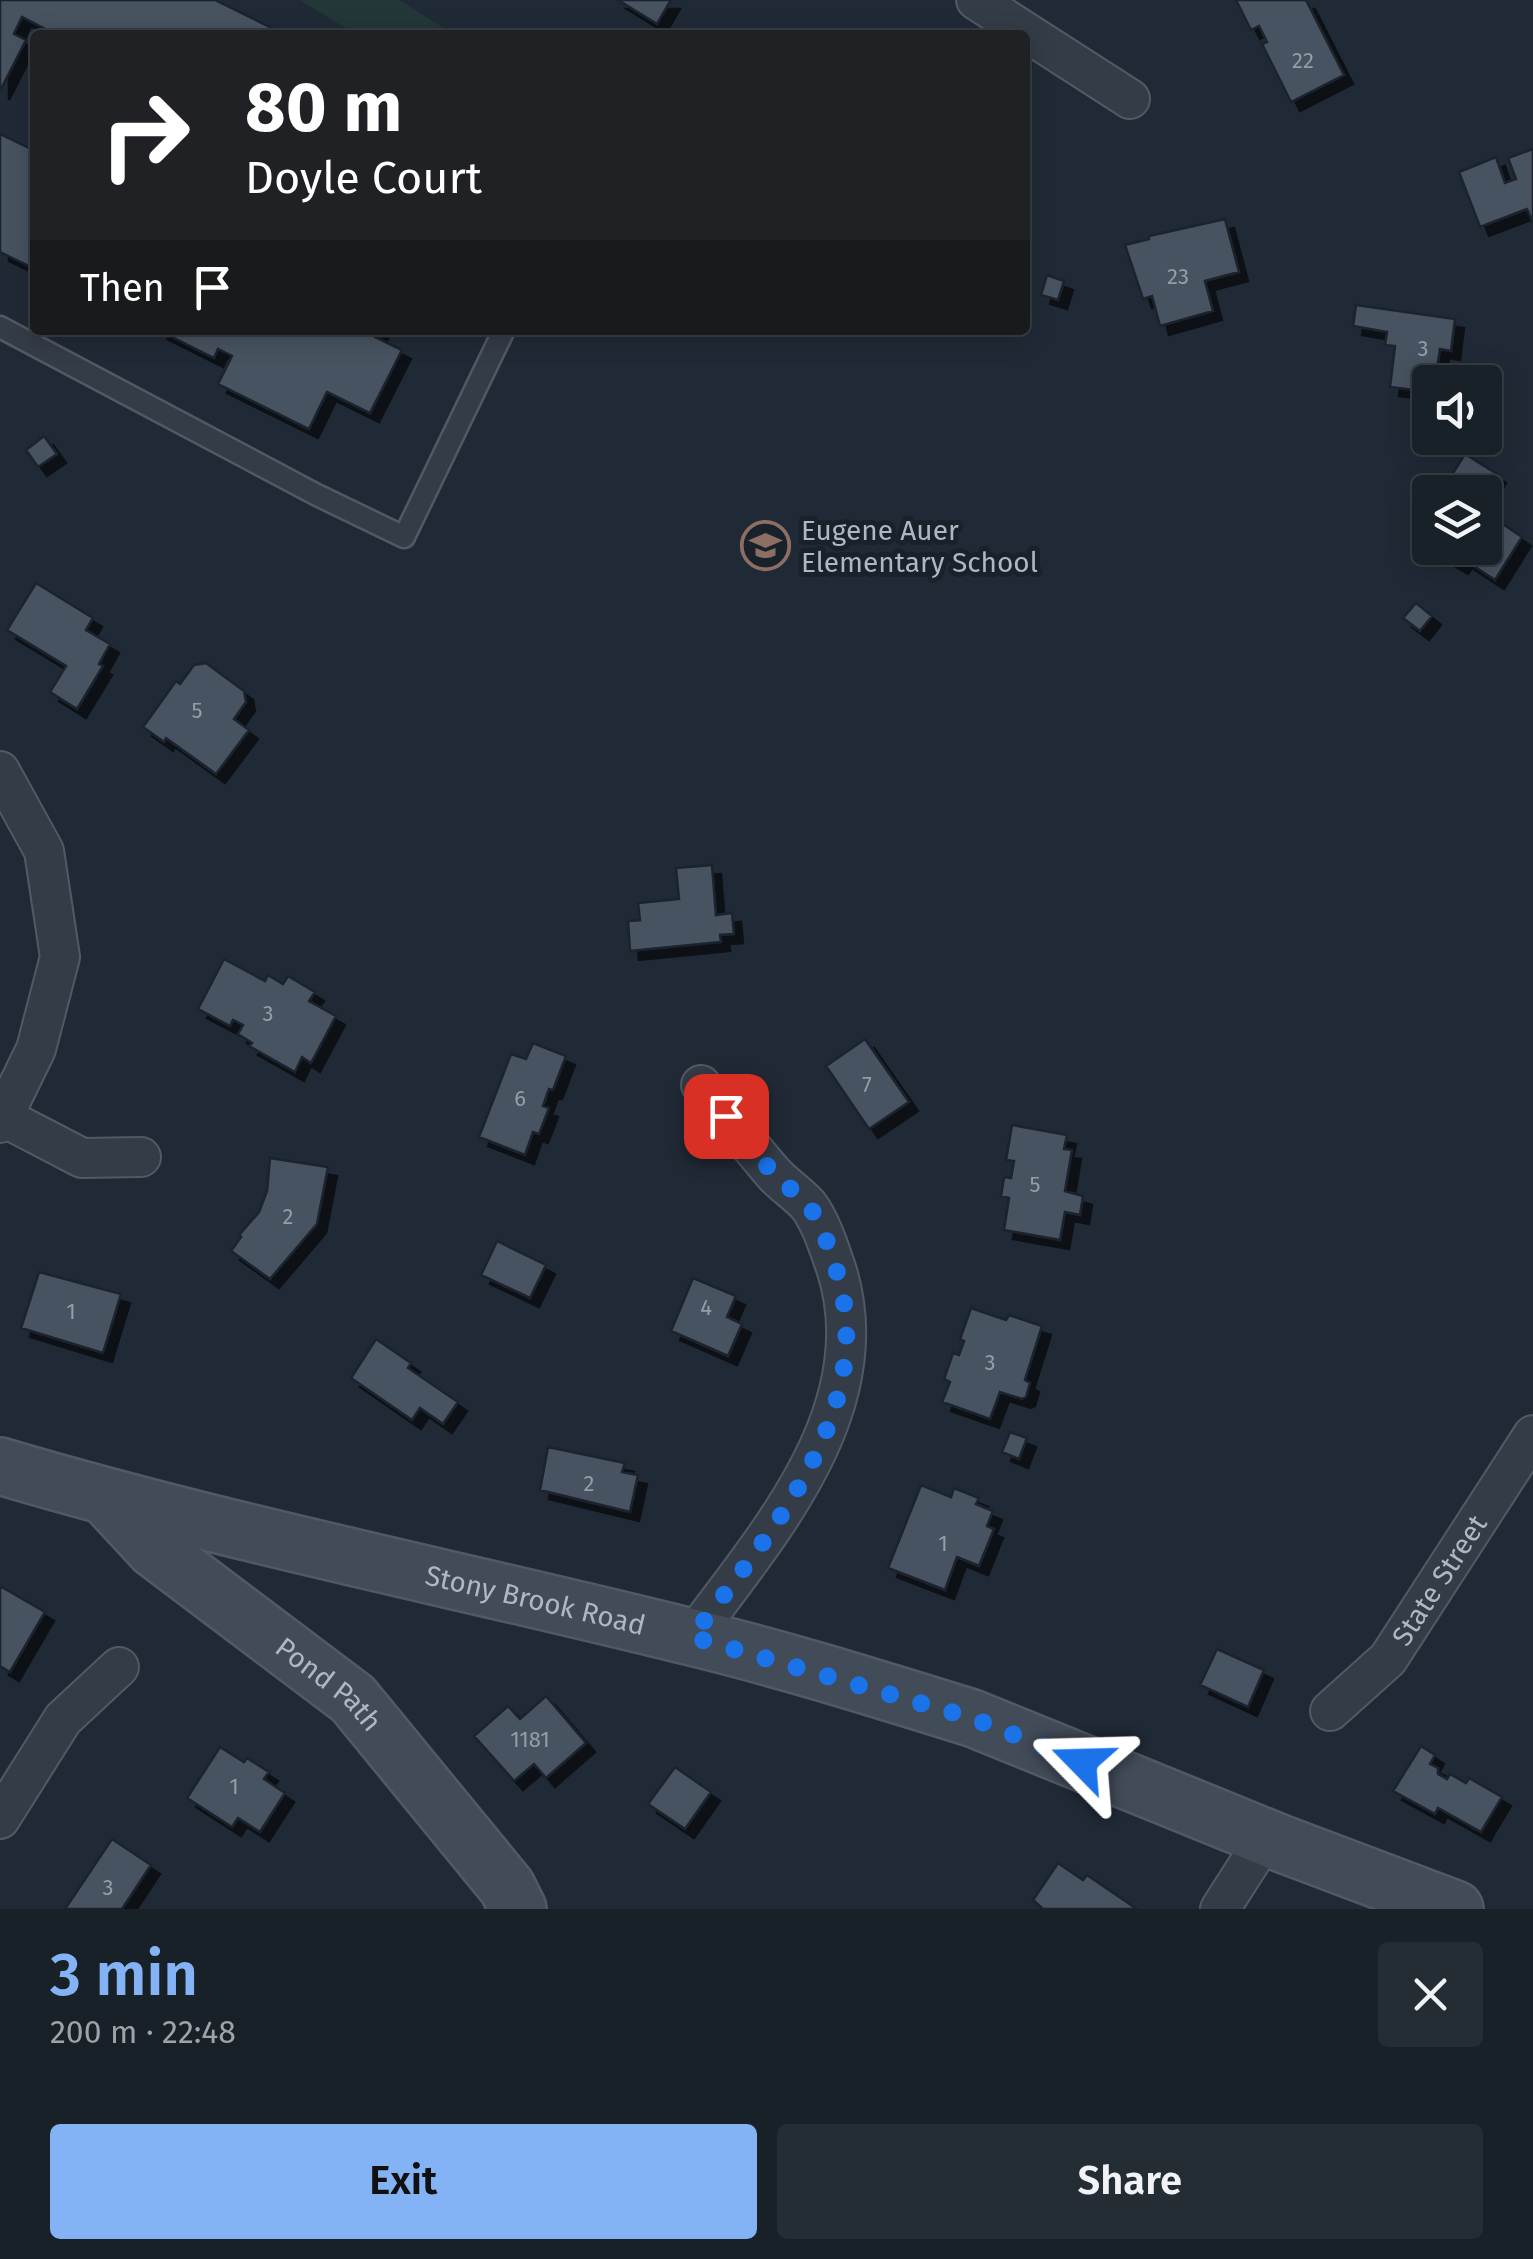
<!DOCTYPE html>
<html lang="en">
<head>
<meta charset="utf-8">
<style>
	:root { --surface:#182028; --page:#252d34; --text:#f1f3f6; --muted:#9fa3a8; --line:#363e45; --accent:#83b3f4 }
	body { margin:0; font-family:"Fira Sans",sans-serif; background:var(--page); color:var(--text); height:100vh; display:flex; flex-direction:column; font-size:38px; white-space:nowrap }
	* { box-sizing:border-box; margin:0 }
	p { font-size:32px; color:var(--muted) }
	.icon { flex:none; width:55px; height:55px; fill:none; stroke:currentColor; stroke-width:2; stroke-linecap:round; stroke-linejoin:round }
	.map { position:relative; height:1909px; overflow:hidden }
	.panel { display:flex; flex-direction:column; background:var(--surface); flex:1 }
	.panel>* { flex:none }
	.top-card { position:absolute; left:30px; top:30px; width:1000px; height:305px; border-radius:10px; box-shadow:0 5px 25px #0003,0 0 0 2px var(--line); background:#202124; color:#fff; overflow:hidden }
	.controls { position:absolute; left:1412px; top:365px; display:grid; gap:20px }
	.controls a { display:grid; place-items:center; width:90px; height:90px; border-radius:10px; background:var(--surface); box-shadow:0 5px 25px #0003,0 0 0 2px var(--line); font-size:50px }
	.pin { position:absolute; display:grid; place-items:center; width:85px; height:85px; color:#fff; margin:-42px; border-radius:20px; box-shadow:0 5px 15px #0006 }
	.me { position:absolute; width:110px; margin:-55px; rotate:292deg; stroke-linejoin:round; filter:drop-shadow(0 0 8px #0008) }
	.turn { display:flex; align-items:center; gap:35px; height:210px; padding:0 50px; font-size:45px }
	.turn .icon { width:130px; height:130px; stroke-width:2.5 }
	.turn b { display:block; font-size:70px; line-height:85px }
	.then { display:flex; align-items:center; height:95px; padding:0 50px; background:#0003; gap:20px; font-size:38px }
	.round { display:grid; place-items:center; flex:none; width:105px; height:105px; border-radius:10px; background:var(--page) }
	.summary { display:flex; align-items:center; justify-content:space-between; height:170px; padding:0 50px }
	h1 { font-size:60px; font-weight:600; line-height:75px; color:var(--accent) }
	.cta { display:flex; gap:20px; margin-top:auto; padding:20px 50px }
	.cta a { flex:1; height:115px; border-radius:10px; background:var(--accent); color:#111; font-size:40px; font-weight:600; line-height:115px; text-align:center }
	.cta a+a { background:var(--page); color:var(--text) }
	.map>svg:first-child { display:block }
	.green { fill:#233738 }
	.building { fill:#475260; stroke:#1b232d; stroke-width:2.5; filter:url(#shadow) }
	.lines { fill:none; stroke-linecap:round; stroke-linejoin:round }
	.lane-casing { stroke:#515a64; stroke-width:25 }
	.street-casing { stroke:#515a64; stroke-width:42 }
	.secondary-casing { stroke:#515a64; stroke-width:60 }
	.lane { stroke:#343c47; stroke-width:20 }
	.street { stroke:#343c47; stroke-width:38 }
	.secondary { stroke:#424c59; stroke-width:55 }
	.route { stroke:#1a73e8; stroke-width:18; stroke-dasharray:0 32.4 }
	.labels { text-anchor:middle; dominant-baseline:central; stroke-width:10; stroke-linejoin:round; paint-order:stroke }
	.number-label { font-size:22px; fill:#949eaa }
	.poi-label { font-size:28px; fill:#aeb7c3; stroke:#19212b; text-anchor:start }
	.street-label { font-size:28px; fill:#aeb7c3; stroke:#19212b }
</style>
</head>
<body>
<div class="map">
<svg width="1533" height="1909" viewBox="0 0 1533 1909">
	<defs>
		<filter id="shadow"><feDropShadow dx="9" dy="9" stdDeviation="0" flood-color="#0009"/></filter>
	</defs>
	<rect width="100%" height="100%" fill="#202a36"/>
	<!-- green -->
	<path class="green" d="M300 0H399L455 35H357Z"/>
	<!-- building -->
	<path class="building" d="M0 0H215L286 35H57L22 17 14 34 26 40 0 91Z
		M618 0H671L657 24Z
		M1236 0H1306L1344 75 1291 102 1262 44 1267 42 1259 26 1251 30Z
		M0 134 35 151V269L0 252Z
		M1533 149V223L1527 209 1480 227 1459 172 1496 157 1505 183 1516 179 1508 158Z
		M1225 219 1239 272 1205 281 1213 311 1160 326 1152 296 1143 299 1125 245 1149 239V236Z
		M1047 275 1064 281 1058 300 1041 295Z
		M1356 305 1455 319 1451 351 1440 349 1435 382H1430V392L1390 387 1395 346 1385 345 1387 332 1353 326Z
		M158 330H379L375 337 402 350 370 413 327 392 309 429 218 384 232 356 218 349 214 358Z
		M44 436 57 454 38 467 26 450Z
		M1465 454 1497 474 1485 494 1441 492Z
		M1485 512 1522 537 1495 580 1463 559 1459 565 1441 554 1444 548H1485Z
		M36 583 93 618 86 630 110 644 99 664 103 666 77 709 50 692 66 666 7 630Z
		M1416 603 1432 616 1420 631 1403 618Z
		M206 663 244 691 246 702 234 719 249 730 216 774 166 738 164 742 143 727 176 681 180 684 194 665Z
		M712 865 716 915 732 913 734 934 720 935 721 942 630 951 628 921 640 920 638 903 679 899 676 868Z
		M224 959 265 981 268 975 283 984 288 976 315 992 309 1001 336 1016 311 1063 302 1057 295 1072 249 1046 252 1043 238 1034 243 1025 233 1020 230 1026 198 1009Z
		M865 1039 909 1102 869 1129 826 1066Z
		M533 1043 566 1056 553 1090 549 1089 543 1106 549 1108 539 1134 533 1132 525 1155 479 1137 511 1054 526 1059Z
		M1012 1125 1067 1135 1064 1149 1072 1150 1065 1191 1083 1196 1080 1215 1065 1212 1060 1240 1004 1230 1009 1198 1001 1196 1004 1177 1011 1178 1014 1161 1006 1160Z
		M270 1158 328 1167 317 1224 270 1279 231 1251 241 1237 239 1235 259 1212 267 1191Z
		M497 1241 546 1265 530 1298 481 1275Z
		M39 1272 121 1294 103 1353 21 1328Z
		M693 1278 736 1296 727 1317 742 1324 728 1356 671 1331Z
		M971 1308 1006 1320 1009 1315 1042 1326 1025 1380 1030 1383 1026 1397 1022 1399 1000 1392 990 1419 942 1402 950 1382 944 1379 953 1353 959 1355 964 1341 960 1339Z
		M376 1339 411 1363 408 1368 458 1402 443 1424 420 1408 412 1420 351 1378Z
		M1010 1432 1027 1438 1019 1459 1002 1452Z
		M548 1447 625 1463 622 1472 638 1475 630 1512 540 1490Z
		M921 1485 951 1497 954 1488 979 1498 976 1504 993 1511 987 1526 994 1529 979 1566 957 1557 945 1590 888 1568Z
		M0 1586 45 1612 10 1672 0 1666Z
		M1217 1649 1264 1670 1248 1707 1200 1685Z
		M546 1696 586 1743 546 1778 534 1764 514 1781 474 1736 508 1706 520 1719Z
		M1421 1746 1435 1755 1430 1764 1438 1768V1774L1447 1779 1450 1774 1466 1783 1469 1778 1502 1797 1481 1832 1438 1808 1435 1814 1393 1791Z
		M220 1747 244 1762 247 1758 269 1772 264 1779 285 1793 260 1832 238 1818 232 1827 187 1798Z
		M675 1767 711 1792 685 1829 648 1804Z
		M112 1839 151 1865 122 1909H65Z
		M1058 1863 1083 1880 1087 1875 1137 1909H1043L1033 1900Z"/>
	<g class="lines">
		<defs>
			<path id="lane" d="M0 327 317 495 404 537 504 330"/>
			<g id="street">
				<path d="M976 0 1130 99"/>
				<path d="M0 771 44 851 60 957 36 1049 0 1123"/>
				<path d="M3 1117 82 1158 141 1157"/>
				<path d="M692 1637C769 1533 881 1407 836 1268 829 1248 821 1222 808 1205 798 1194 784 1185 774 1174 749 1145 725 1115 701 1085"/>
				<path id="s1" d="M1330 1711 1388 1659 1533 1435"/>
				<path d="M0 1819 63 1719 119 1667"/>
				<path d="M1220 1909 1266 1837"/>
			</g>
			<g id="secondary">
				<path id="s2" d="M0 1466C226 1533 458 1579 687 1636 783 1659 878 1689 972 1718L1280 1843 1455 1909"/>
				<path id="s3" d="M106 1497 154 1549 353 1699 507 1887 518 1909"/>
			</g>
		</defs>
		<!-- lane casing -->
		<use href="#lane" class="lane-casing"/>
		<!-- street casing -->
		<use href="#street" class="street-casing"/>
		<!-- secondary casing -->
		<use href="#secondary" class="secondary-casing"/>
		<!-- lane -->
		<use href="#lane" class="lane"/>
		<!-- street -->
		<use href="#street" class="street"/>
		<!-- secondary -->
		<use href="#secondary" class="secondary"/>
	</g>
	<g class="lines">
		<!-- route -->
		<path class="route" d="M726 1116C742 1136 758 1156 775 1175 785 1186 800 1194 809 1206 821 1223 830 1249 836 1269 881 1408 769 1534 692 1637L972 1718 1082 1762"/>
	</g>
	<!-- icons -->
	<defs>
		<symbol id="school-ring" viewBox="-11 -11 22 22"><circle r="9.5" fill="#19212b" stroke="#8d6e63" stroke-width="1.5"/><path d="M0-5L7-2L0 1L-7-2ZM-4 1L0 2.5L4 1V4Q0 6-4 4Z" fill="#8d6e63"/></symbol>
	</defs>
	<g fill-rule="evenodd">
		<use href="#school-ring" x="738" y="518" width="55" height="55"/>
	</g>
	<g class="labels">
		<!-- number labels -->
		<g class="number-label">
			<text x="1303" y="60">22</text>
			<text x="1178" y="276">23</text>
			<text x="1423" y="348">3</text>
			<text x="197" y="710">5</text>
			<text x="268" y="1013">3</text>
			<text x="867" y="1084">7</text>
			<text x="520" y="1098">6</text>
			<text x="1035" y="1184">5</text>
			<text x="288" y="1216">2</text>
			<text x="706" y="1307">4</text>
			<text x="71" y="1311">1</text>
			<text x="990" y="1362">3</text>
			<text x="589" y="1483">2</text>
			<text x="943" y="1543">1</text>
			<text x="530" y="1739">1181</text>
			<text x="234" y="1786">1</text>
			<text x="108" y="1887">3</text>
		</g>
		<!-- poi labels -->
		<g class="poi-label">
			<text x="801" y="530">Eugene Auer<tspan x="801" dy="32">Elementary School</tspan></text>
		</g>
		<!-- street labels -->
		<g class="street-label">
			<text stroke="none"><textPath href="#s1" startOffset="172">State Street</textPath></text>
			<text stroke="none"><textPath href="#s2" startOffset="552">Stony Brook Road</textPath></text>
			<text stroke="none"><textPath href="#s3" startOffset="292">Pond Path</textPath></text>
		</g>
	</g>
</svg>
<div class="controls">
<a><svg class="icon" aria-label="sound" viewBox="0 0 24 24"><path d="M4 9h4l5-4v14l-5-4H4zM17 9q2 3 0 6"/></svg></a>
<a><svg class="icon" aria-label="layers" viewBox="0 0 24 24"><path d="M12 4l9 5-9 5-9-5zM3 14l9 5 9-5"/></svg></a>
</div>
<div class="pin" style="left:726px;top:1116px;background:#d93025"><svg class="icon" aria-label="arrive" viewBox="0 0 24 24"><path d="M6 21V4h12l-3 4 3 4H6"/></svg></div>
<svg class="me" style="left:1082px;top:1762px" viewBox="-20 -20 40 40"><path d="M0-17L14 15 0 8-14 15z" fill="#1a73e8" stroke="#fff" stroke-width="4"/></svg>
<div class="top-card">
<div class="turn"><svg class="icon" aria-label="right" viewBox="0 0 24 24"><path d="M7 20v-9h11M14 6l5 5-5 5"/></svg><div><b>80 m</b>Doyle Court</div></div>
<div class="then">Then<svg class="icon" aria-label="arrive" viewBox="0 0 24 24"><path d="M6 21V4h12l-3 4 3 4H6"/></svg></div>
</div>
</div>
<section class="panel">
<div class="summary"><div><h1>3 min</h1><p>200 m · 22:48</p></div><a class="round"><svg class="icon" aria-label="close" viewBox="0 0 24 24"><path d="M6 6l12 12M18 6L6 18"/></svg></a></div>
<div class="cta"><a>Exit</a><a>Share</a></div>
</section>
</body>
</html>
